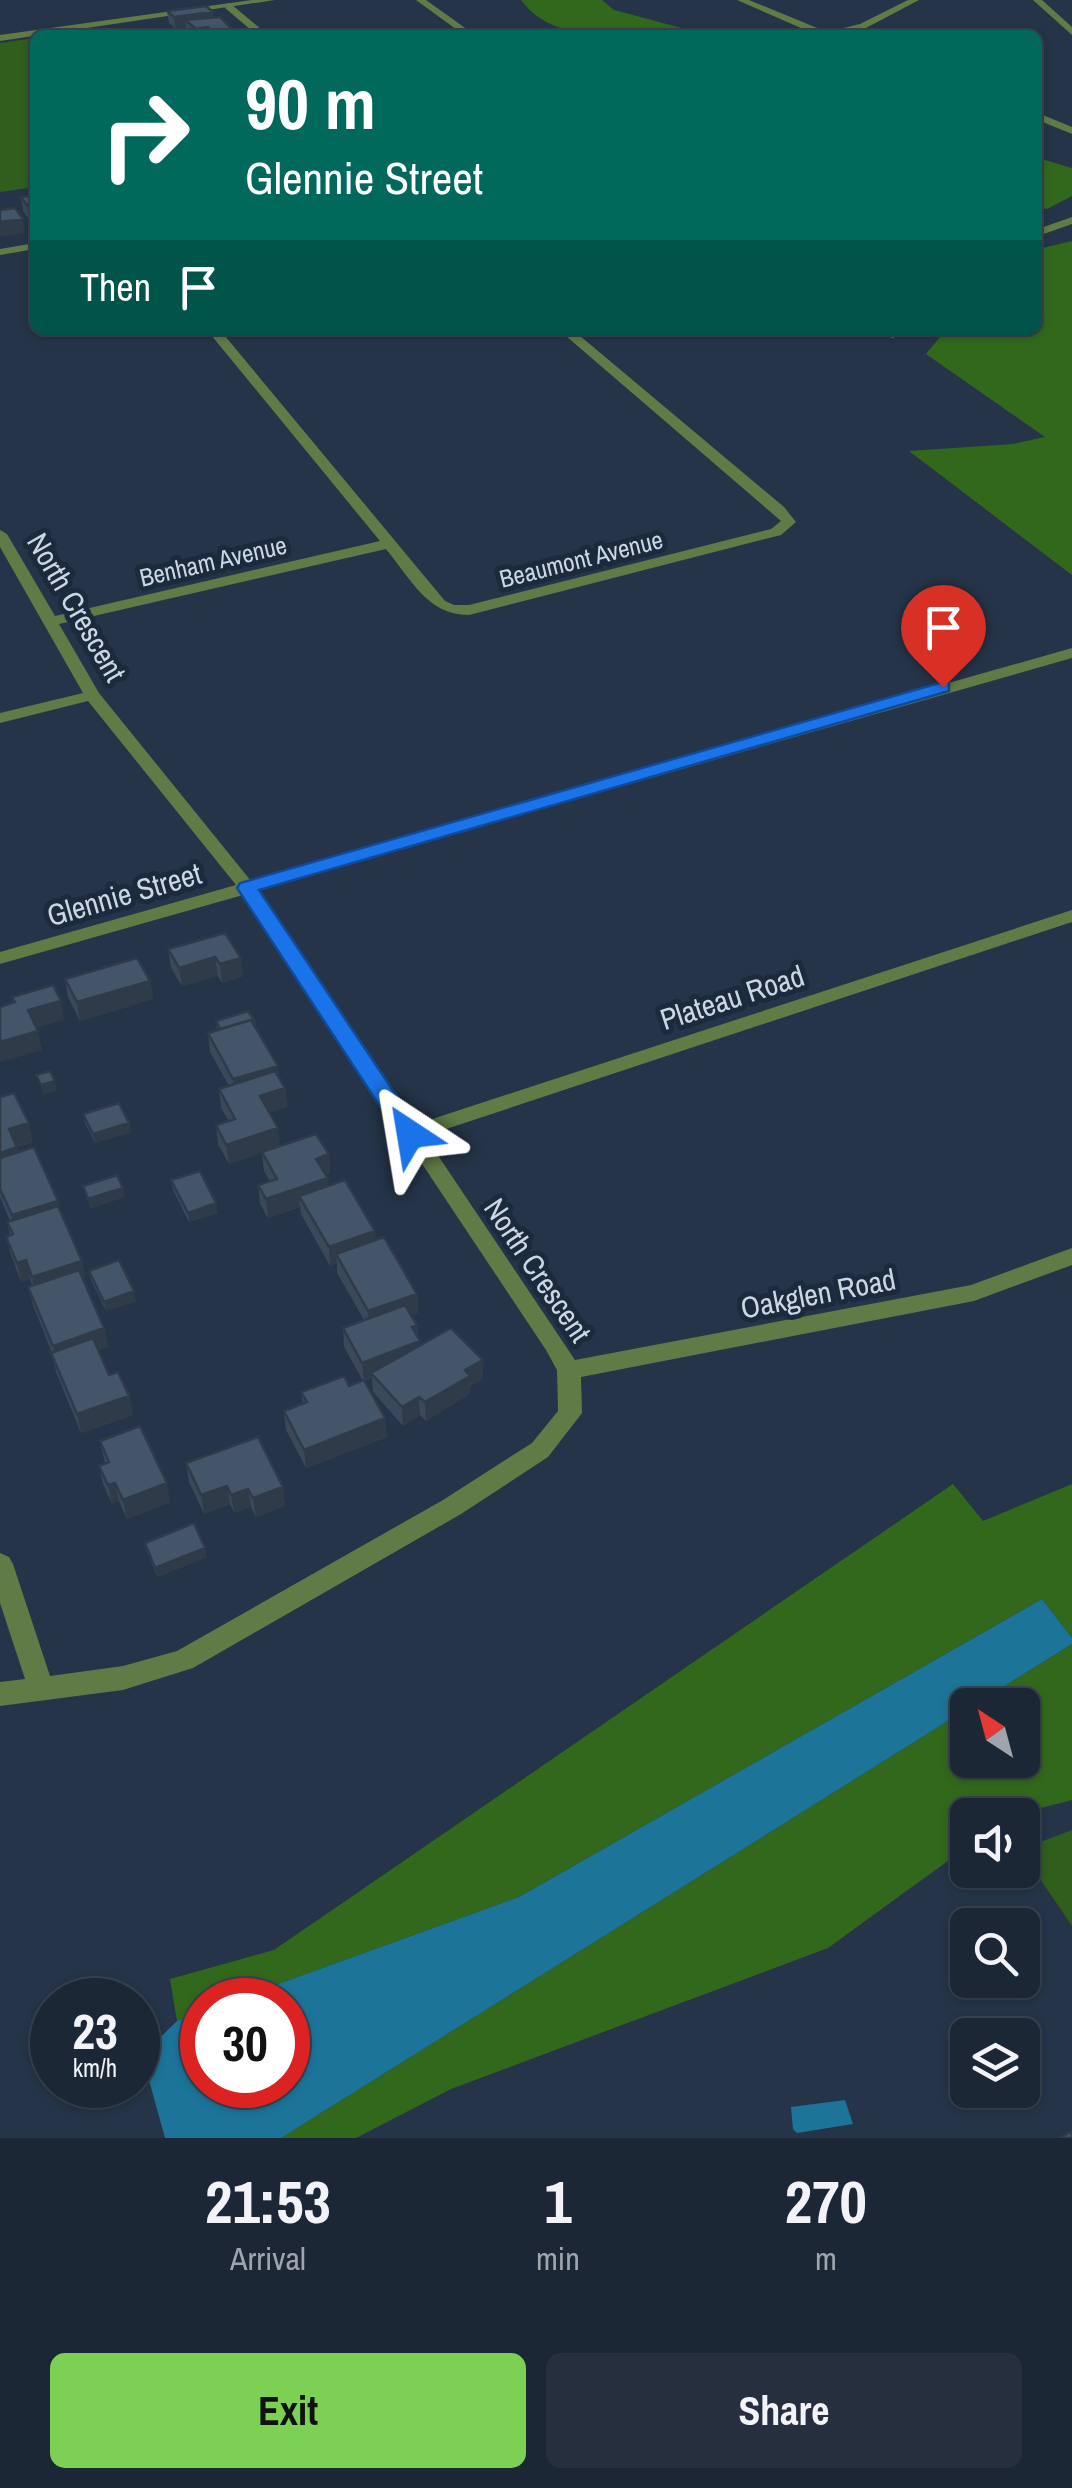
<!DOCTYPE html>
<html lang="en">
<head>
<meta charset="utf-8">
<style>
	:root { --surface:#1c2736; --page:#252f3e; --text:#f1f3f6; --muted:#a0a5ad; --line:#3a4451; --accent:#7cd155 }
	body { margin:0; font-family:"Archivo Narrow",sans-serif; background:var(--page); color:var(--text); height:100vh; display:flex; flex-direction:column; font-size:38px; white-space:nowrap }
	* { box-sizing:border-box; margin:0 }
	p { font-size:32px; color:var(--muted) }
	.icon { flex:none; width:55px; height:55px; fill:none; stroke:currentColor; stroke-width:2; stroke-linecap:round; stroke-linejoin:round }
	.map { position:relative; height:2138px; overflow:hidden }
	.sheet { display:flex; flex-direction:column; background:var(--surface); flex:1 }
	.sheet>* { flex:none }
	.guide { position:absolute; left:30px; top:30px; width:1012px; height:305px; border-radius:15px; box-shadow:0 2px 8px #0004,0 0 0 2px var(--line); background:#00695c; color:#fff; overflow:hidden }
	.needle { width:65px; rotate:324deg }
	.buttons { position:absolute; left:950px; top:1688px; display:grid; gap:20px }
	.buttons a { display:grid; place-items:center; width:90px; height:90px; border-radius:15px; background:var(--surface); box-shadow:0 2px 8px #0004,0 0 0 2px var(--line); font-size:50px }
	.speed { position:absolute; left:30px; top:1978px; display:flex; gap:20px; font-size:50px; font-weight:700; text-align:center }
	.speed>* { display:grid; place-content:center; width:130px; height:130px; border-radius:50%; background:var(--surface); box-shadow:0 2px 8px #0004,0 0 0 2px var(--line); line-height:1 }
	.speed small { font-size:25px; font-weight:400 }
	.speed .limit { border:15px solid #d22; background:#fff; color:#111 }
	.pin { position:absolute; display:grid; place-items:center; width:85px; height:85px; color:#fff; margin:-102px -42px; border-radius:50% 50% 50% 0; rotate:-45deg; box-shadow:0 0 10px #0007 }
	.pin .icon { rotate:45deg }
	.me { position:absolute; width:110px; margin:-55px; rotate:327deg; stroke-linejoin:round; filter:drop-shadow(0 0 8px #0008) }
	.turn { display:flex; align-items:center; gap:35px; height:210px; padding:0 50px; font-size:45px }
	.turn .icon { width:130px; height:130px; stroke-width:2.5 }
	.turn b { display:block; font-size:70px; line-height:85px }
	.then { display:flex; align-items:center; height:95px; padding:0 50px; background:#0003; gap:20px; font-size:38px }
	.eta { display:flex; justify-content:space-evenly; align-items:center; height:170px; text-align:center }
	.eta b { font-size:60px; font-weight:700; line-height:70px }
	.button { display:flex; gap:20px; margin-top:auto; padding:20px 50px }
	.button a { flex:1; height:115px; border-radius:15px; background:var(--accent); color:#111; font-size:40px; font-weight:700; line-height:115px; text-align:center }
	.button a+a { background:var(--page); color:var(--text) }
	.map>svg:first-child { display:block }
	.green { fill:#2f5e1d }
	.forest { fill:#32681c }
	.water { fill:#1c7499 }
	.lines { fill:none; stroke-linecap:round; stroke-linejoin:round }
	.minor { fill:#617b46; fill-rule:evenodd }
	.tertiary { fill:#617b46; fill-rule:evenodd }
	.wall { fill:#3a485a }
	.shaded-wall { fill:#303b4a }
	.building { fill:#445469; stroke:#303b4a; stroke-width:2.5 }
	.route { fill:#1a73e8; stroke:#114b97; stroke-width:2.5 }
	.labels { text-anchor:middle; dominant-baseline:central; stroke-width:10; stroke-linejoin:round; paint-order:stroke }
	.far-street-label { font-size:25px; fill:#cdd7e3; stroke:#1b2a3d }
	.street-label { font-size:30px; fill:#cdd7e3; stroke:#1b2a3d }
</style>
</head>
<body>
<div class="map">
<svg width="1072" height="2138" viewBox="0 0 1072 2138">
	<rect width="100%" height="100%" fill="#253448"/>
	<!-- green -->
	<path class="green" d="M35 38V187L0 192V43Z
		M1072 1830V1926L1023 1854 1022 1849Z"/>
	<!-- forest -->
	<path class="forest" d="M521 0H602L614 10 708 35C651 35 559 52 521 0Z
		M1038 158 1072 168V196L1047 209 1038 207Z
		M1072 241V575L909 451 1013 444 1045 437 926 354 940 337 931 330H1038V249Z
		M953 1484 983 1521 1072 1484V1638L1042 1599 519 1897 234 2000H202V2011L177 2021 170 1979 274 1950Z
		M1072 1644V1800L1014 1815H968L967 1847 828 1948 451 2089 356 2138H281L967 1709 968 1760H1022V1705H974Z"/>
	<!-- water -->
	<path class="water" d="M1042 1599 1072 1638V1644L974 1705H968L967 1709 281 2138H165L142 2055 177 2021 202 2011V2085H288V2000H234L519 1897Z
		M845 2100 853 2124 797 2133 793 2129 791 2107Z"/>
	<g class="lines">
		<!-- minor -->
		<path class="minor" d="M416 0H426L475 35H464Z
			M737 0H749L827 32 860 24 908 0H919L866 28 839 35H817Z
			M1033 0H1042L1072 27V35Z
			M228 3 231 4 268 35H257L225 8Z
			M1038 113 1072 127V134L1038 120Z
			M1072 217V224L1038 236V229Z
			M35 243V249L0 255V249Z
			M207 330H220L445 601 454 605H469L771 529 781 521 559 330H573L784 507 796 522 781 535 469 615C427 615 411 579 386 549L59 624 99 693 251 881 1072 648V658L258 890 417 1124 1072 910V922L425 1136 575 1360 971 1285 1072 1248V1265L974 1301 581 1377 582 1413 548 1457 461 1514 193 1668 123 1690 0 1706V1682L25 1679 0 1603V1553L9 1557 13 1564 50 1676 123 1666 177 1651 443 1500 532 1443 558 1411 557 1370 546 1350 243 895 0 964V952L236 885 88 701 0 723V713L83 693 0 547V530L7 534 55 616 380 541Z
			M884 330H898L902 335 892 338Z"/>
		<!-- tertiary -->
		<path class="tertiary" d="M252 0H275L0 41V35Z"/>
	</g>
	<!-- wall -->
	<path class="wall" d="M167 11 213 12V18L238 35H190L187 32 186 28 176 29 169 23Z
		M35 195 32 224 23 211 21 197Z
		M225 933 243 976 222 983 218 976 182 986 171 968 168 949Z
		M65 979 150 981 153 999 80 1021 68 997Z
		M216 1021H255L256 1028 285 1088 287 1107 269 1112 280 1146 329 1154 330 1173 325 1175 328 1186 376 1240 417 1294 418 1313 411 1315 420 1345 483 1360V1379L470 1386V1394L426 1421 420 1415 403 1426 373 1392 372 1378 364 1381 387 1437 306 1468 286 1430 284 1411 303 1404 301 1392 349 1386 363 1381 344 1347 343 1328 364 1320 337 1273V1263L330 1266 301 1214 300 1207 268 1218 260 1204 258 1185 270 1181 264 1171 262 1153 229 1164 218 1144 216 1125 229 1121 221 1108 219 1089 229 1086 210 1052 208 1033 217 1030Z
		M0 1097 33 1142 17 1147 19 1152 58 1201 59 1208 82 1261 85 1280H83L104 1328 108 1347 99 1350 109 1375 129 1396 133 1415 81 1433 56 1372 52 1353 33 1305 28 1287 32 1285 30 1279 21 1282 11 1255 6 1237 10 1235 7 1222 10 1221 0 1197Z
		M83 1114 129 1123 131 1132 95 1143 85 1123Z
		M171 1180 218 1213 189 1222 173 1190Z
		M89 1271 136 1301 106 1311 91 1280Z
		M100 1441 170 1502 127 1519 119 1501 112 1504 103 1484 99 1466 105 1463Z
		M186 1463 283 1487 285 1506 256 1517 251 1507 234 1513 230 1504 204 1514 189 1482Z
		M145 1543 207 1557 157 1577 147 1552Z"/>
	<!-- shaded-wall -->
	<path class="shaded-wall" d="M213 12 214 24 185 20 186 28 176 29 174 17Z
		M208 27 209 35H196V29Z
		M30 209H35V223L32 224Z
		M23 219 25 233 0 237V222Z
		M215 957 218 976 182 986 179 968Z
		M241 958 243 976 222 983 220 964Z
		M150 981 153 999 80 1021 77 1002Z
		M61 1001 64 1020 32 1029 28 1010Z
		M38 1031 42 1050 0 1062V1042Z
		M278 1066 280 1084 236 1098 233 1079Z
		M55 1081 57 1090 43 1095 41 1085Z
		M285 1088 287 1107 262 1115 260 1096Z
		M29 1123 33 1142 13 1148 9 1129Z
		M129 1123 131 1132 95 1143 93 1134Z
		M278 1128 280 1147 229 1164 226 1145Z
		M17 1147 22 1166 0 1173V1153Z
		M329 1154 330 1173 317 1177 316 1159Z
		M328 1178 329 1197 299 1196 300 1207 268 1218 266 1199Z
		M123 1188 125 1197 90 1209 88 1199Z
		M58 1201 62 1219 16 1234 12 1215Z
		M216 1203 218 1213 189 1222 188 1213Z
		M375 1231 377 1249 336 1254 337 1263 330 1266 329 1247Z
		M26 1260 30 1279 21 1282 17 1263Z
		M82 1261 85 1280 36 1295 32 1277Z
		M134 1291 136 1301 106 1311 104 1302Z
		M417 1294 418 1313 369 1330 368 1311Z
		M417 1325 421 1360 371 1373 372 1378 364 1381 362 1363Z
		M104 1328 108 1347 57 1365 53 1346Z
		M483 1360V1379L470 1386V1394L426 1421 425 1402 465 1370Z
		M129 1396 133 1415 81 1433 77 1414Z
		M419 1397 420 1415 403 1426 402 1407Z
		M385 1418 387 1437 306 1468 304 1450Z
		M115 1483 119 1501 112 1504 108 1485Z
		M167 1483 170 1502 127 1519 123 1500Z
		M227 1486 230 1504 204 1514 201 1495Z
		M283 1487 285 1506 256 1517 253 1498Z
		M248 1489 251 1507 234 1513 231 1495Z
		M205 1548 207 1557 157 1577 155 1568Z"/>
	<!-- building -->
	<path class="building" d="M206 6 213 12 174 17 167 11Z
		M220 17 238 35H217L208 27 196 29 185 20Z
		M35 195V209H30L21 197Z
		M15 208 23 219 0 222V210Z
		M225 933 241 958 220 964 215 957 179 968 168 949Z
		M137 958 150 981 77 1002 65 979Z
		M53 985 61 1001 28 1010 38 1031 0 1042V1007L15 1002 12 997Z
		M248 1011 255 1021 252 1022 251 1020 220 1029 216 1021Z
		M251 1020 278 1066 233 1079 208 1033Z
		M50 1071 55 1081 41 1085 36 1075Z
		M275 1071 285 1088 260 1096 278 1128 226 1145 216 1125 235 1119 219 1089Z
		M14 1093 29 1123 9 1129 17 1147 0 1153V1097Z
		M119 1103 129 1123 93 1134 83 1114Z
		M316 1134 329 1154 316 1159 328 1178 266 1199 258 1185 277 1179 262 1152Z
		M34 1147 58 1201 12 1215 0 1189V1158Z
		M200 1171 216 1203 188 1213 171 1180Z
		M117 1175 123 1188 88 1199 83 1186Z
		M345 1180 375 1231 329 1247 299 1196Z
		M58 1206 82 1261 32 1277 26 1260 17 1263 6 1237 13 1234 7 1222Z
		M384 1237 417 1294 368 1311 336 1254Z
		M119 1260 134 1291 104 1302 89 1271Z
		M79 1270 104 1328 53 1346 28 1287Z
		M405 1305 417 1325 412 1327 420 1341 362 1363 343 1328Z
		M451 1328 483 1360 465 1370 470 1376 425 1402 419 1397 402 1407 371 1373Z
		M93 1338 109 1375 118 1372 129 1396 77 1414 51 1353Z
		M344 1376 349 1386 364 1380 385 1418 304 1450 284 1411 307 1402 301 1392Z
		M140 1426 167 1483 123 1500 115 1483 108 1485 99 1466 109 1462 100 1441Z
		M258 1437 283 1487 253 1498 248 1489 231 1495 227 1486 201 1495 186 1463Z
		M194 1523 205 1548 155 1568 145 1543Z
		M1072 2131V2138H1060Z"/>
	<!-- route -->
	<path class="route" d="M943 682 949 683V691L259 890 418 1128 422 1134 418 1140H402L237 888 240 883Z"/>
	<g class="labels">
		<!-- far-street labels -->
		<g class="far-street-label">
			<text transform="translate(581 559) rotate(-14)">Beaumont Avenue</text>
			<text transform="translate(213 561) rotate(-13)">Benham Avenue</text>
		</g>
		<!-- street labels -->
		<g class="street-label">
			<text transform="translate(77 607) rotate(60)">North Crescent</text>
			<text transform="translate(124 894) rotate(-16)">Glennie Street</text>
			<text transform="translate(732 997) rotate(-18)">Plateau Road</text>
			<text transform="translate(538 1270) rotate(56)">North Crescent</text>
			<text transform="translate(818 1293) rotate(-11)">Oakglen Road</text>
		</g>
	</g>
</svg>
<div class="buttons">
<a><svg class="needle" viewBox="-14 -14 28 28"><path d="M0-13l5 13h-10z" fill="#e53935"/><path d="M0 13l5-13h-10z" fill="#a0a5ad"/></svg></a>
<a><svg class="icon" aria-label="sound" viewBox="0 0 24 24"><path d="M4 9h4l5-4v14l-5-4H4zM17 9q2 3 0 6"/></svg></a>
<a><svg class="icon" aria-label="search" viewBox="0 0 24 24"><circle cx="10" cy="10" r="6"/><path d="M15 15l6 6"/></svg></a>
<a><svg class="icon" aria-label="layers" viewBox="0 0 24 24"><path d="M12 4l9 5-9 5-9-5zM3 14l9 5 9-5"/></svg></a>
</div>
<div class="speed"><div>23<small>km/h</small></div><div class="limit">30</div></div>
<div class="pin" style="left:943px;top:687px;background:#d93025"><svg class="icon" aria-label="arrive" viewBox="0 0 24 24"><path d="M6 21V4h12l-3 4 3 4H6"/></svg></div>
<svg class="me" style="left:410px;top:1134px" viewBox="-20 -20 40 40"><path d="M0-17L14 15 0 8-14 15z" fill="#1a73e8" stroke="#fff" stroke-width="4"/></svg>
<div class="guide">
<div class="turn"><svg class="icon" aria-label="right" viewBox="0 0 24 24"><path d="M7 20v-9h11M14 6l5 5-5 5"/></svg><div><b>90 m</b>Glennie Street</div></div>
<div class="then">Then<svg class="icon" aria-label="arrive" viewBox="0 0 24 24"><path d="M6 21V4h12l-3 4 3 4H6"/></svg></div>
</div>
</div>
<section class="sheet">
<div class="eta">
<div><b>21:53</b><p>Arrival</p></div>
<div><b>1</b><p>min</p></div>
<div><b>270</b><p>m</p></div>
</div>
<div class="button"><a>Exit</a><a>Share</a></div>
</section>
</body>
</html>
